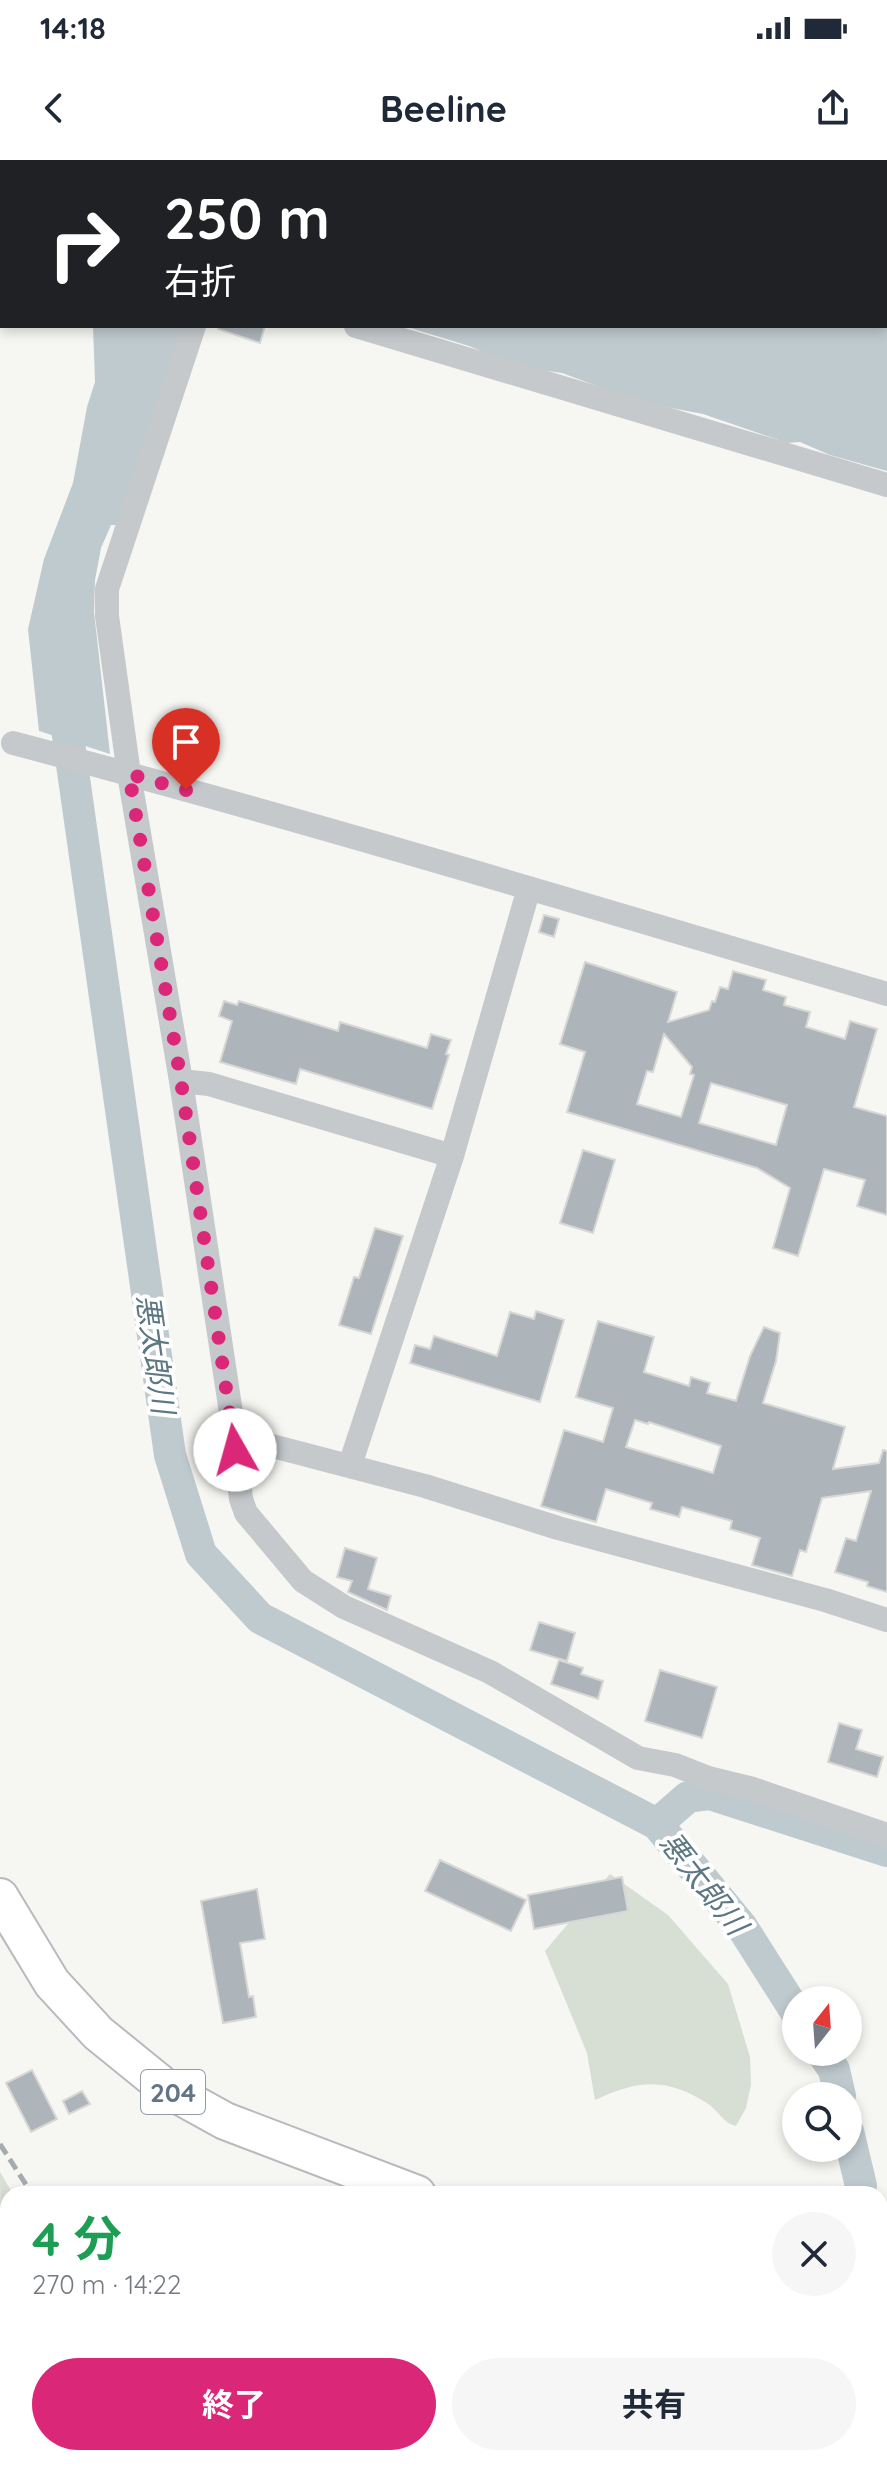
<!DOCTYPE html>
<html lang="ja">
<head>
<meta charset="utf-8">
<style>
	:root { --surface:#fff; --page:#f6f6f7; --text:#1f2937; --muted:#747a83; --accent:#db2777 }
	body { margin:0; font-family:Quicksand,"Noto Sans JP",sans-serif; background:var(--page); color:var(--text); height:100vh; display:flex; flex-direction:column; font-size:30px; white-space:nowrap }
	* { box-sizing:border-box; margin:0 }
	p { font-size:26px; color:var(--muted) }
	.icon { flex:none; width:44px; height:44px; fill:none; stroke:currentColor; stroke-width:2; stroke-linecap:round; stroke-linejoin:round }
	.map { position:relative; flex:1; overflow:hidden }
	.sheet { position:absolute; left:0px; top:2026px; width:888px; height:280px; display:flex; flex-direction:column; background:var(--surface); border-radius:24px 24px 0 0; box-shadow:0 4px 12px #0003 }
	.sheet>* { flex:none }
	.top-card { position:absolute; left:0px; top:0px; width:888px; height:168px; box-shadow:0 4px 12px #0003; background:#202124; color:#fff; overflow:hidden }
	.needle { width:52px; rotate:17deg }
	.buttons { position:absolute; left:782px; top:1826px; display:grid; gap:16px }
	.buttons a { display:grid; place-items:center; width:80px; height:80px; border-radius:50%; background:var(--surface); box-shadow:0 4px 12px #0003; font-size:40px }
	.pin { position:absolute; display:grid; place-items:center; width:68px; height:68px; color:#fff; margin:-82px -34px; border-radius:50% 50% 50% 0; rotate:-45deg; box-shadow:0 0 8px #0007 }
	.pin .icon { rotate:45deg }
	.me { position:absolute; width:88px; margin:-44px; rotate:353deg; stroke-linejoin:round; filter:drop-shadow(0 0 6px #0008) }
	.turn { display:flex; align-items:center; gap:28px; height:168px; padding:0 32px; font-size:36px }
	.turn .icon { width:104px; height:104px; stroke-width:2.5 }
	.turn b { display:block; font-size:56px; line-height:68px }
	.round { display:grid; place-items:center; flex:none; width:84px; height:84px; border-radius:42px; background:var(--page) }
	.summary { display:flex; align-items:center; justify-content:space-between; height:136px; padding:0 32px }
	h1 { font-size:48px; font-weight:700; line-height:60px; color:#1e9e55 }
	.cta { display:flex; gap:16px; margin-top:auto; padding:16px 32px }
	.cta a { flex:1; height:92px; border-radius:48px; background:var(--accent); color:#fff; font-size:32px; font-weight:700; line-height:92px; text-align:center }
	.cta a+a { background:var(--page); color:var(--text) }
	.status { display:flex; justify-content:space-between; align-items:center; height:56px; padding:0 40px; background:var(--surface); direction:ltr }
	.status svg { height:22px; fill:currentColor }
	header { display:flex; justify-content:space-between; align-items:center; height:104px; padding:0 32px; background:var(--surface); font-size:36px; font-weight:700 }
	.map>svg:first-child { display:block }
	.green { fill:#d7ded3 }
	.water { fill:#bfcacf }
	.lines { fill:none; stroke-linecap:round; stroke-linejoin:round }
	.river { stroke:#bfcacf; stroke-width:32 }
	.building { fill:#adb5bb; stroke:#d7d7d5; stroke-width:2; fill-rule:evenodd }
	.highway-casing { stroke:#b7bbbe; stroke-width:40 }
	.minor { stroke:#c5c9cc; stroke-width:24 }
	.highway { stroke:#fff; stroke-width:36 }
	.rail { stroke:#a5abb1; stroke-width:5; stroke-dasharray:12 6; stroke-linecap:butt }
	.route { stroke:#db2777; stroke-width:14; stroke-dasharray:0 25.2 }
	.labels { text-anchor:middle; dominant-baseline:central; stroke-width:8; stroke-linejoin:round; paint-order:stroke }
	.shield { fill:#fff; stroke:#919eaa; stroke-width:2 }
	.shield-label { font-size:26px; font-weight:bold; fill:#627586 }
	.water-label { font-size:30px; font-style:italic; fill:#5e7883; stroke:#fff }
</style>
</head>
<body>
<div class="status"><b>14:18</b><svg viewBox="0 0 49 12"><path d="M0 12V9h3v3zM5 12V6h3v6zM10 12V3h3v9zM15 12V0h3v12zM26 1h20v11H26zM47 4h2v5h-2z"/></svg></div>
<header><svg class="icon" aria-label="back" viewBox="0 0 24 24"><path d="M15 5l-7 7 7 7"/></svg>Beeline<svg class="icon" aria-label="share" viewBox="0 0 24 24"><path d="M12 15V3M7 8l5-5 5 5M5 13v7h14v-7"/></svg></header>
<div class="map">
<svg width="887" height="2306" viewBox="0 0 887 2306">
	<rect width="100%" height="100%" fill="#f6f6f2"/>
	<!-- green -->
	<path class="green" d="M610 1714 668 1755 728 1824 750 1897 751 1925 746 1948 736 1966C723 1963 718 1950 707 1943 665 1917 638 1920 595 1940L587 1893 545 1791Z
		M0 2012 13 2034H8V2114L1 2118Z"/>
	<!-- water -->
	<path class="water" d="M89 0H887V311L830 295 800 282 787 283 703 254 640 242 562 213 519 207 469 186 404 166H886V2H89Z
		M93 166H187L119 365H111L101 388 95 420 94 452 110 594 39 571 28 469 44 399 73 323 87 247 95 222Z"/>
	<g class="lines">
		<!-- river -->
		<path class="river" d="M66 562 170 1295 201 1394 260 1458 657 1664 742 1767 796 1852
			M657 1664 688 1637 710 1634 887 1691
			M822 1892 834 1910 840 1936
			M848 1971 861 2026 859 2034
			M819 2298 821 2306"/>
	</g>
	<!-- building -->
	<path class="building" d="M218 166H265L260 183 218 169Z
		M165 570 186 576 180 593 159 587Z
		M544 755 559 759 554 777 539 772Z
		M585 802 677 832 668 862 709 850 712 841 715 842 720 827 728 829 733 811 766 820 763 830 786 837 784 845 810 852 806 867 845 879 850 861 877 869 854 947 887 956V1055L857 1046 865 1020 824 1009 798 1096 773 1088 790 1028 757 1008 567 952 585 892 560 884ZM664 874 692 907 690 914 694 915 681 957 637 944 647 911 653 912ZM711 923 787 945 776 985 699 963Z
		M224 841 237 845 239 841 338 871 340 862 427 888 431 874 451 880 446 894 449 895 432 949 300 909 296 924 220 902 232 861 219 856Z
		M583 990 615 1000 593 1073 560 1063Z
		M375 1068 403 1076 371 1174 339 1165 354 1117 359 1118Z
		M536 1151 564 1160 540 1242 410 1203 415 1185 430 1189 434 1176 497 1196 510 1152 534 1159Z
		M598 1161 654 1177 644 1212 689 1226 691 1217 710 1223 707 1233 736 1241 750 1196 764 1167 780 1173 776 1201 763 1243 845 1267 833 1309 879 1303 883 1290 887 1291V1432L867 1426 868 1422 835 1412 846 1378 856 1381 871 1331 822 1338 806 1392 800 1390 792 1416 752 1405 760 1378 730 1369 732 1361 682 1347 679 1357 650 1349 652 1343 606 1329 596 1362 541 1346 564 1270 603 1282 613 1248 576 1237ZM635 1260 648 1264 649 1262 721 1286 713 1313 626 1287Z
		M345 1388 377 1398 368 1429 391 1436 387 1450 348 1432 352 1421 337 1417Z
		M539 1462 575 1473 567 1501 530 1490Z
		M559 1500 583 1508 581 1514 603 1521 598 1539 551 1524Z
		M660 1510 717 1527 702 1578 645 1561Z
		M839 1563 862 1570 856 1589 883 1597 877 1617 828 1602Z
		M440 1700 526 1740 511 1771 425 1731Z
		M622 1717 628 1751 534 1769 528 1735Z
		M257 1729 265 1779 240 1783 249 1837 253 1836 256 1857 223 1863 201 1741Z
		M32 1910 57 1959 31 1972 6 1923Z
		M82 1931 90 1944 69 1954 63 1941Z"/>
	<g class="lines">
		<defs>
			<path id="highway" d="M0 1737 52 1823 98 1873 167 1929 225 1961 417 2034
				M880 2211 887 2214"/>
		</defs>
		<!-- highway casing -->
		<use href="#highway" class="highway-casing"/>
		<!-- minor -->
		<path class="minor" d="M194 166 107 429V456L129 614 181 921 233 1266 241 1339 246 1353 303 1421 344 1447 490 1512 638 1598 675 1605 708 1618 753 1629 887 1675
			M356 166 887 325
			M13 583C306 660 596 748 887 834
			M181 921 209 924 452 996
			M233 1266 257 1282 425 1326 558 1368 825 1440 887 1460
			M350 1305 452 996 529 728
			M0 2274 8 2279
			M42 2298 58 2306"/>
		<!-- highway -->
		<use href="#highway" class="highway"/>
		<!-- rail -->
		<path class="rail" d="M0 1984 32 2034
			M300 2298 311 2306"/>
	</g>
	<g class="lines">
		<!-- route -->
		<path class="route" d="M186 630 129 614 181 921 235 1290"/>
	</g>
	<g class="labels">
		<!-- shield labels -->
		<rect class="shield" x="141" y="1910" width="64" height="44" rx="6"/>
		<g class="shield-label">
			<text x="173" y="1932">204</text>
		</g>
		<!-- water labels -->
		<g class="water-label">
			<text transform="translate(156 1194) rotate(82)">悪太郎川</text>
			<text transform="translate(704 1723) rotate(52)">悪太郎川</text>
		</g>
	</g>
</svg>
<div class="buttons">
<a><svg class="needle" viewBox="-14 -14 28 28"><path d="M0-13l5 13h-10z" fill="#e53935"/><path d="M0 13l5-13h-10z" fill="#747a83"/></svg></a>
<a><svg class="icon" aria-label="search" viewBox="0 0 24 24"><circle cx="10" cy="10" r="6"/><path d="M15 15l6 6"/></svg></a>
</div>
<div class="pin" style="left:186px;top:630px;background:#d93025"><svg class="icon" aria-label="arrive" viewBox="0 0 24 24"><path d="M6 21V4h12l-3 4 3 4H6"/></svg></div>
<svg class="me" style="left:235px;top:1290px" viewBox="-20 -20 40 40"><circle r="19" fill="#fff"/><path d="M0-13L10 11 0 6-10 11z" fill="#db2777"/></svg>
<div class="top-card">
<div class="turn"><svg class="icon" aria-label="right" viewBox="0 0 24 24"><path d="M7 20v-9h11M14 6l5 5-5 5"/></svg><div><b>250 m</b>右折</div></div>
</div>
<section class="sheet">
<div class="summary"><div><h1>4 分</h1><p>270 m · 14:22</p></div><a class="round"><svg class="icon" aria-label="close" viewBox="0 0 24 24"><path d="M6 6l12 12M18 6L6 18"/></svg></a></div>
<div class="cta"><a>終了</a><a>共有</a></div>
</section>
</div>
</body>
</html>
